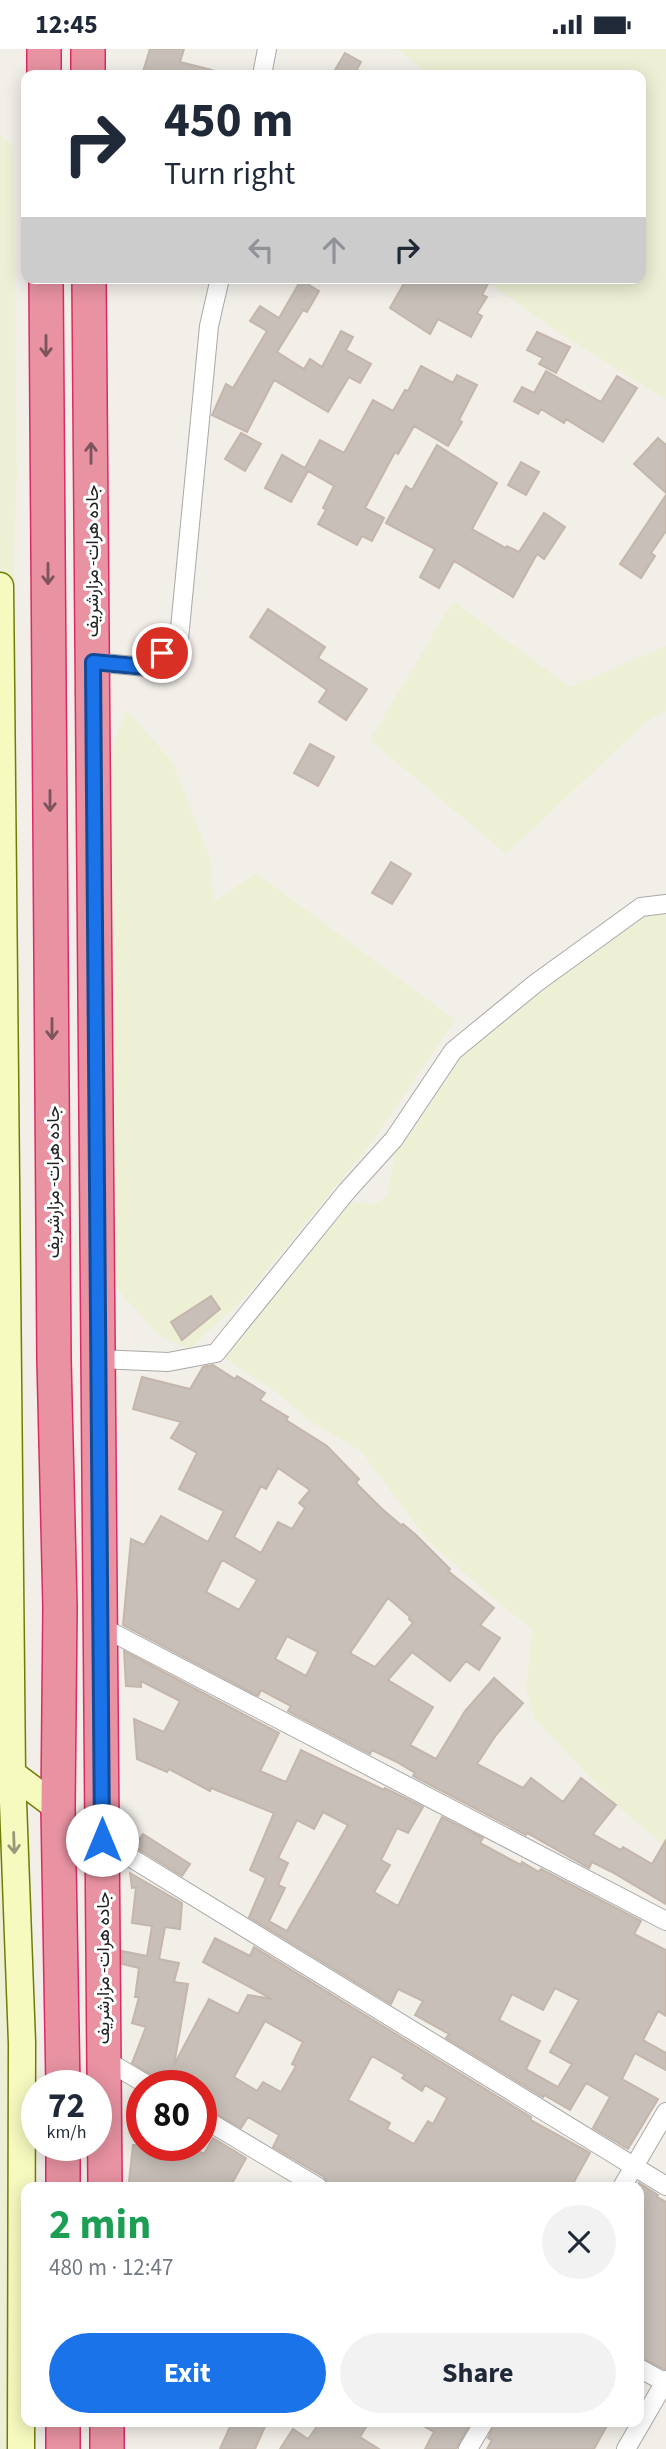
<!DOCTYPE html>
<html lang="en">
<head>
<meta charset="utf-8">
<style>
	:root { --surface:#fff; --page:#f2f2f3; --text:#1f2937; --muted:#747a83; --accent:#1a73e8 }
	body { margin:0; font-family:"Source Sans 3",Vazirmatn,sans-serif; background:var(--page); color:var(--text); height:100vh; display:flex; flex-direction:column; font-size:26px; white-space:nowrap }
	* { box-sizing:border-box; margin:0 }
	p { font-size:23px; color:var(--muted) }
	.icon { flex:none; width:38px; height:38px; fill:none; stroke:currentColor; stroke-width:2; stroke-linecap:round; stroke-linejoin:round }
	.map { position:relative; flex:1; overflow:hidden }
	.details { position:absolute; left:21px; top:2133px; width:623px; height:245px; display:flex; flex-direction:column; background:var(--surface); border-radius:14px; box-shadow:0 4px 18px #0003 }
	.details>* { flex:none }
	.hud { position:absolute; left:21px; top:21px; width:625px; height:214px; border-radius:14px; box-shadow:0 4px 18px #0003; background:#fff; color:var(--text); overflow:hidden }
	.speed { position:absolute; left:21px; top:2021px; display:flex; gap:14px; font-size:35px; font-weight:700; text-align:center }
	.speed>* { display:grid; place-content:center; width:91px; height:91px; border-radius:50%; background:var(--surface); box-shadow:0 4px 18px #0003; line-height:1 }
	.speed small { font-size:18px; font-weight:400 }
	.speed .limit { border:10px solid #d22; background:#fff; color:#111 }
	.pin { position:absolute; display:grid; place-items:center; width:60px; height:60px; color:#fff; margin:-30px; border:4px solid #fff; border-radius:50%; box-shadow:0 2px 7px #0007 }
	.me { position:absolute; width:77px; margin:-38px; rotate:0deg; stroke-linejoin:round; filter:drop-shadow(0 0 5px #0008) }
	.turn { display:flex; align-items:center; gap:24px; height:147px; padding:0 28px; font-size:32px }
	.turn .icon { width:91px; height:91px; stroke-width:2.5 }
	.turn b { display:block; font-size:49px; line-height:60px }
	.lanes { display:flex; align-items:center; height:66px; padding:0 28px; background:#0003; justify-content:center; gap:35px; direction:ltr }
	.lanes .off { opacity:.35 }
	.round { display:grid; place-items:center; flex:none; width:74px; height:74px; border-radius:37px; background:var(--page) }
	.headline { display:flex; align-items:center; justify-content:space-between; height:119px; padding:0 28px }
	h1 { font-size:42px; font-weight:700; line-height:52px; color:#1e9e55 }
	.button { display:flex; gap:14px; margin-top:auto; padding:14px 28px }
	.button a { flex:1; height:80px; border-radius:42px; background:var(--accent); color:#fff; font-size:28px; font-weight:700; line-height:80px; text-align:center }
	.button a+a { background:var(--page); color:var(--text) }
	.status { display:flex; justify-content:space-between; align-items:center; height:49px; padding:0 35px; background:var(--surface); direction:ltr }
	.status svg { height:19px; fill:currentColor }
	.map>svg:first-child { display:block }
	.farmland { fill:#eef0d5 }
	.building { fill:#c7bfb8; stroke:#c4b6ab; stroke-width:2; fill-rule:evenodd }
	.lines { fill:none; stroke-linecap:round; stroke-linejoin:round }
	.street-casing { stroke:#a9a9a9; stroke-width:20 }
	.secondary-casing { stroke:#707d05; stroke-width:29 }
	.highway-casing { stroke:#dc2a67; stroke-width:36 }
	.street { stroke:#fff; stroke-width:18 }
	.secondary { stroke:#f7fabf; stroke-width:26 }
	.highway { stroke:#e892a2; stroke-width:33 }
	.oneway { stroke:#7b545c }
	.oneway2 { stroke:#979978 }
	.route-casing { stroke:#114b97; stroke-width:18 }
	.route { stroke:#1a73e8; stroke-width:12 }
	.labels { text-anchor:middle; dominant-baseline:central; stroke-width:6; stroke-linejoin:round; paint-order:stroke }
	.street-label { font-size:18px; fill:#222; stroke:#fff }
</style>
</head>
<body>
<div class="status"><b>12:45</b><svg viewBox="0 0 49 12"><path d="M0 12V9h3v3zM5 12V6h3v6zM10 12V3h3v9zM15 12V0h3v12zM26 1h20v11H26zM47 4h2v5h-2z"/></svg></div>
<div class="map">
<svg width="666" height="2400" viewBox="0 0 666 2400">
	<rect width="100%" height="100%" fill="#f2efe9"/>
	<!-- farmland -->
	<path class="farmland" d="M397 0H666V351L555 281 482 229H640V26H429Z
		M0 86 14 98 17 426 11 579 21 1187 0 1455Z
		M453 552 570 638 666 597V662L646 673 506 805 370 691Z
		M126 660 173 714 212 815 213 854 256 824 455 971 372 1093 243 1250 190 1300 158 1286 106 1227 82 724 111 703Z
		M666 857V1798L616 1756 534 1669 526 1640 532 1580 499 1554 429 1493 360 1401 311 1373 271 1339 216 1304 324 1170 350 1153 375 1155 387 1147 399 1082 453 1002 641 859Z
		M0 1712 31 2400H0Z"/>
	<!-- building -->
	<path class="building" d="M150 0H184L180 13 212 21 211 26H142Z
		M345 4 361 13 354 26H332Z
		M407 229H491L482 246 487 248 477 264 482 267 471 288 438 270 430 285 390 259Z
		M301 231 319 242 307 263 303 261 277 303 304 320 310 310 322 318 341 282 353 288 346 301 371 315 360 334 349 328 328 363 274 331 247 383 212 366 226 335 233 339 267 282 250 272 260 257 279 269Z
		M537 283 570 298 556 324 539 315 543 309 527 301Z
		M421 317 453 334 457 326 477 336 459 371 462 373 448 397 414 377 398 405 395 403 365 459 384 469 372 492 362 487 357 496 318 475 326 461 323 459 334 437 308 422 291 453 265 439 282 406 305 419 320 391 344 404 373 351 393 362 405 341 408 342Z
		M546 322 601 353 617 327 637 339 603 393 566 370 564 374 541 360 538 365 514 352 522 338 534 344Z
		M241 384 261 395 245 422 225 410Z
		M658 389 666 396V444L634 415Z
		M437 396 497 434 472 480 506 499 507 497 519 503 544 464 565 478 544 510 537 505 513 548 454 512 439 539 420 528 435 500 386 474 406 437 412 441Z
		M521 413 539 423 526 446 508 436Z
		M666 446V482L651 504 655 507 641 529 620 515Z
		M268 560 325 598 318 609 367 640 346 671 319 653 327 641 250 588Z
		M310 695 334 708 318 737 294 724Z
		M391 813 411 825 392 855 372 844Z
		M211 1247 220 1260 182 1291 171 1273Z
		M213 1316 235 1330 237 1327 265 1344 260 1351 288 1368 286 1371 327 1397 359 1430 356 1434 381 1459 402 1477 403 1475 416 1486 450 1520 448 1522 494 1559 480 1576 500 1589 479 1621 466 1612 450 1632 412 1603 388 1631 433 1658 410 1696 436 1710 465 1662 494 1629 523 1654 496 1686 477 1715 523 1739 531 1729 563 1753 581 1729 616 1756 593 1785 621 1801 623 1798 652 1815 666 1791V1855L612 1823 592 1813 589 1819 527 1784 526 1786 413 1727 415 1724 397 1713 372 1701 370 1705 288 1662 291 1657 261 1641 258 1647 123 1576 131 1490 144 1496 161 1467 208 1493 224 1462 179 1440 197 1404 171 1389 181 1373 133 1360 142 1328 190 1340 203 1318ZM278 1419 310 1441 299 1454 305 1459 292 1480 278 1473 261 1504 234 1488 261 1437 266 1440ZM222 1511 257 1531 239 1561 206 1543ZM388 1549 410 1568 409 1570 413 1574 375 1618 350 1604ZM287 1587 318 1603 306 1627 275 1610Z
		M124 1602 279 1684 260 1722 286 1733 301 1701 384 1741 385 1739 423 1758 408 1784 397 1779 381 1811 390 1816 374 1843 398 1857 442 1768 483 1789 480 1794 521 1816 522 1813 539 1823 541 1820 641 1872 634 1885 666 1901V1967L658 1962 643 1991 666 2004V2021L635 2004 622 2030 658 2050 628 2100 593 2079 610 2048 586 2034 570 2061 544 2046 543 2048 446 1989 449 1985 415 1966 423 1952 398 1940 391 1955 249 1868 266 1829 250 1821 274 1764 211 1739 210 1742 169 1720 167 1723 137 1710 134 1670 164 1683 180 1652 141 1632V1638L126 1637ZM323 1763 348 1776 287 1882 269 1872 285 1839 278 1836 288 1814 278 1809 297 1771 314 1780ZM555 1939 579 1951 550 2003 572 2015 558 2038 526 2020 540 1992 499 1971 512 1945 543 1961Z
		M143 1785 190 1815 182 1827 135 1798Z
		M130 1824 182 1854 180 1880 165 1878 159 1910 179 1914 174 1933 188 1935 174 2016 209 1950 238 1965 248 1946 272 1950 203 1913 215 1889 250 1907 254 1898 531 2068V2071L590 2104 571 2138H329L324 2128 273 2098 279 2086 248 2068 241 2079 201 2057V2037H160L155 2028 132 2014 146 1978 132 1974 139 1948H135L139 1919 122 1915V1902L147 1907 152 1877 132 1874 136 1838 132 1839ZM265 1972 303 1993 292 2015 296 2017 281 2043 263 2033 257 2042 234 2028ZM372 2007 405 2026 402 2029 422 2042 425 2036 447 2049 433 2075 428 2072 414 2095 387 2080 390 2074 348 2051Z
		M213 2089 246 2109 230 2138H137L129 2133 133 2096H189L204 2105Z
		M639 2134 658 2146 657 2148 666 2153V2320H664L639 2308Z
		M232 2373H267L255 2400H220Z
		M320 2373H369L360 2388 379 2400H280L293 2380 308 2390Z
		M416 2373H471L456 2400H425L434 2383Z
		M495 2373H609L594 2400H487L492 2391 488 2389Z"/>
	<g class="lines">
		<defs>
			<path id="street" d="M262 26 267 0
				M93 613 146 618 179 590 209 277 220 229
				M98 1310 168 1313 216 1304 347 1142 394 1090 453 1002 536 934 641 858 666 855
				M100 1577 666 1872
				M102 1791 666 2137
				M104 2010 149 2037
				M201 2068 318 2138
				M622 2138 666 2063
				M639 2319 666 2334
				M468 2400 484 2373
				M626 2400 666 2331"/>
			<path id="secondary" d="M0 537 12 1726 22 1994 21 2400
				M3 1718 58 1759"/>
			<path id="highway" d="M44 0V26
				M88 0V26
				M46 229 54 1310 60 1558 58 1759 63 2037
				M89 229 105 2138
				M63 2138V2096
				M63 2373V2400
				M107 2373V2400"/>
		</defs>
		<!-- street casing -->
		<use href="#street" class="street-casing"/>
		<!-- secondary casing -->
		<use href="#secondary" class="secondary-casing"/>
		<!-- highway casing -->
		<use href="#highway" class="highway-casing"/>
		<!-- street -->
		<use href="#street" class="street"/>
		<!-- secondary -->
		<use href="#secondary" class="secondary"/>
		<!-- highway -->
		<use href="#highway" class="highway"/>
	</g>
	<!-- one-way arrows -->
	<defs><path id="oneway-shaft" d="M-6 0H5M1.5-3L5.5 0L1.5 3" fill="none" stroke-width="1.6" stroke-linecap="round" stroke-linejoin="round" transform="scale(1.75)"/></defs>
	<g class="oneway">
		<use href="#oneway-shaft" transform="translate(46 297) rotate(90)"/>
		<use href="#oneway-shaft" transform="translate(91 404) rotate(-90)"/>
		<use href="#oneway-shaft" transform="translate(48 525) rotate(90)"/>
		<use href="#oneway-shaft" transform="translate(50 752) rotate(90)"/>
		<use href="#oneway-shaft" transform="translate(52 980) rotate(90)"/>
	</g>
	<use class="oneway2" href="#oneway-shaft" transform="translate(14 1794) rotate(88)"/>
	<g class="lines">
		<defs>
			<path id="route" d="M102 1791 93 613 146 618 162 604"/>
		</defs>
		<!-- route casing -->
		<use href="#route" class="route-casing"/>
		<!-- route -->
		<use href="#route" class="route"/>
	</g>
	<g class="labels">
		<!-- street labels -->
		<g class="street-label">
			<text transform="translate(92 512) rotate(-90)">جاده هرات- مزارشریف</text>
			<text transform="translate(53 1133) rotate(-90)">جاده هرات- مزارشریف</text>
			<text transform="translate(103 1919) rotate(-90)">جاده هرات- مزارشریف</text>
		</g>
	</g>
</svg>
<div class="speed"><div>72<small>km/h</small></div><div class="limit">80</div></div>
<div class="pin" style="left:162px;top:604px;background:#d93025"><svg class="icon" aria-label="arrive" viewBox="0 0 24 24"><path d="M6 21V4h12l-3 4 3 4H6"/></svg></div>
<svg class="me" style="left:102px;top:1791px" viewBox="-20 -20 40 40"><circle r="19" fill="#fff"/><path d="M0-13L10 11 0 6-10 11z" fill="#1a73e8"/></svg>
<div class="hud">
<div class="turn"><svg class="icon" aria-label="right" viewBox="0 0 24 24"><path d="M7 20v-9h11M14 6l5 5-5 5"/></svg><div><b>450 m</b>Turn right</div></div>
<div class="lanes"><svg class="icon off" aria-label="left" viewBox="0 0 24 24"><path d="M17 20v-9H6M10 6l-5 5 5 5"/></svg><svg class="icon off" aria-label="ahead" viewBox="0 0 24 24"><path d="M12 20V5M6 11l6-6 6 6"/></svg><svg class="icon" aria-label="right" viewBox="0 0 24 24"><path d="M7 20v-9h11M14 6l5 5-5 5"/></svg></div>
</div>
<section class="details">
<div class="headline"><div><h1>2 min</h1><p>480 m · 12:47</p></div><a class="round"><svg class="icon" aria-label="close" viewBox="0 0 24 24"><path d="M6 6l12 12M18 6L6 18"/></svg></a></div>
<div class="button"><a>Exit</a><a>Share</a></div>
</section>
</div>
</body>
</html>
